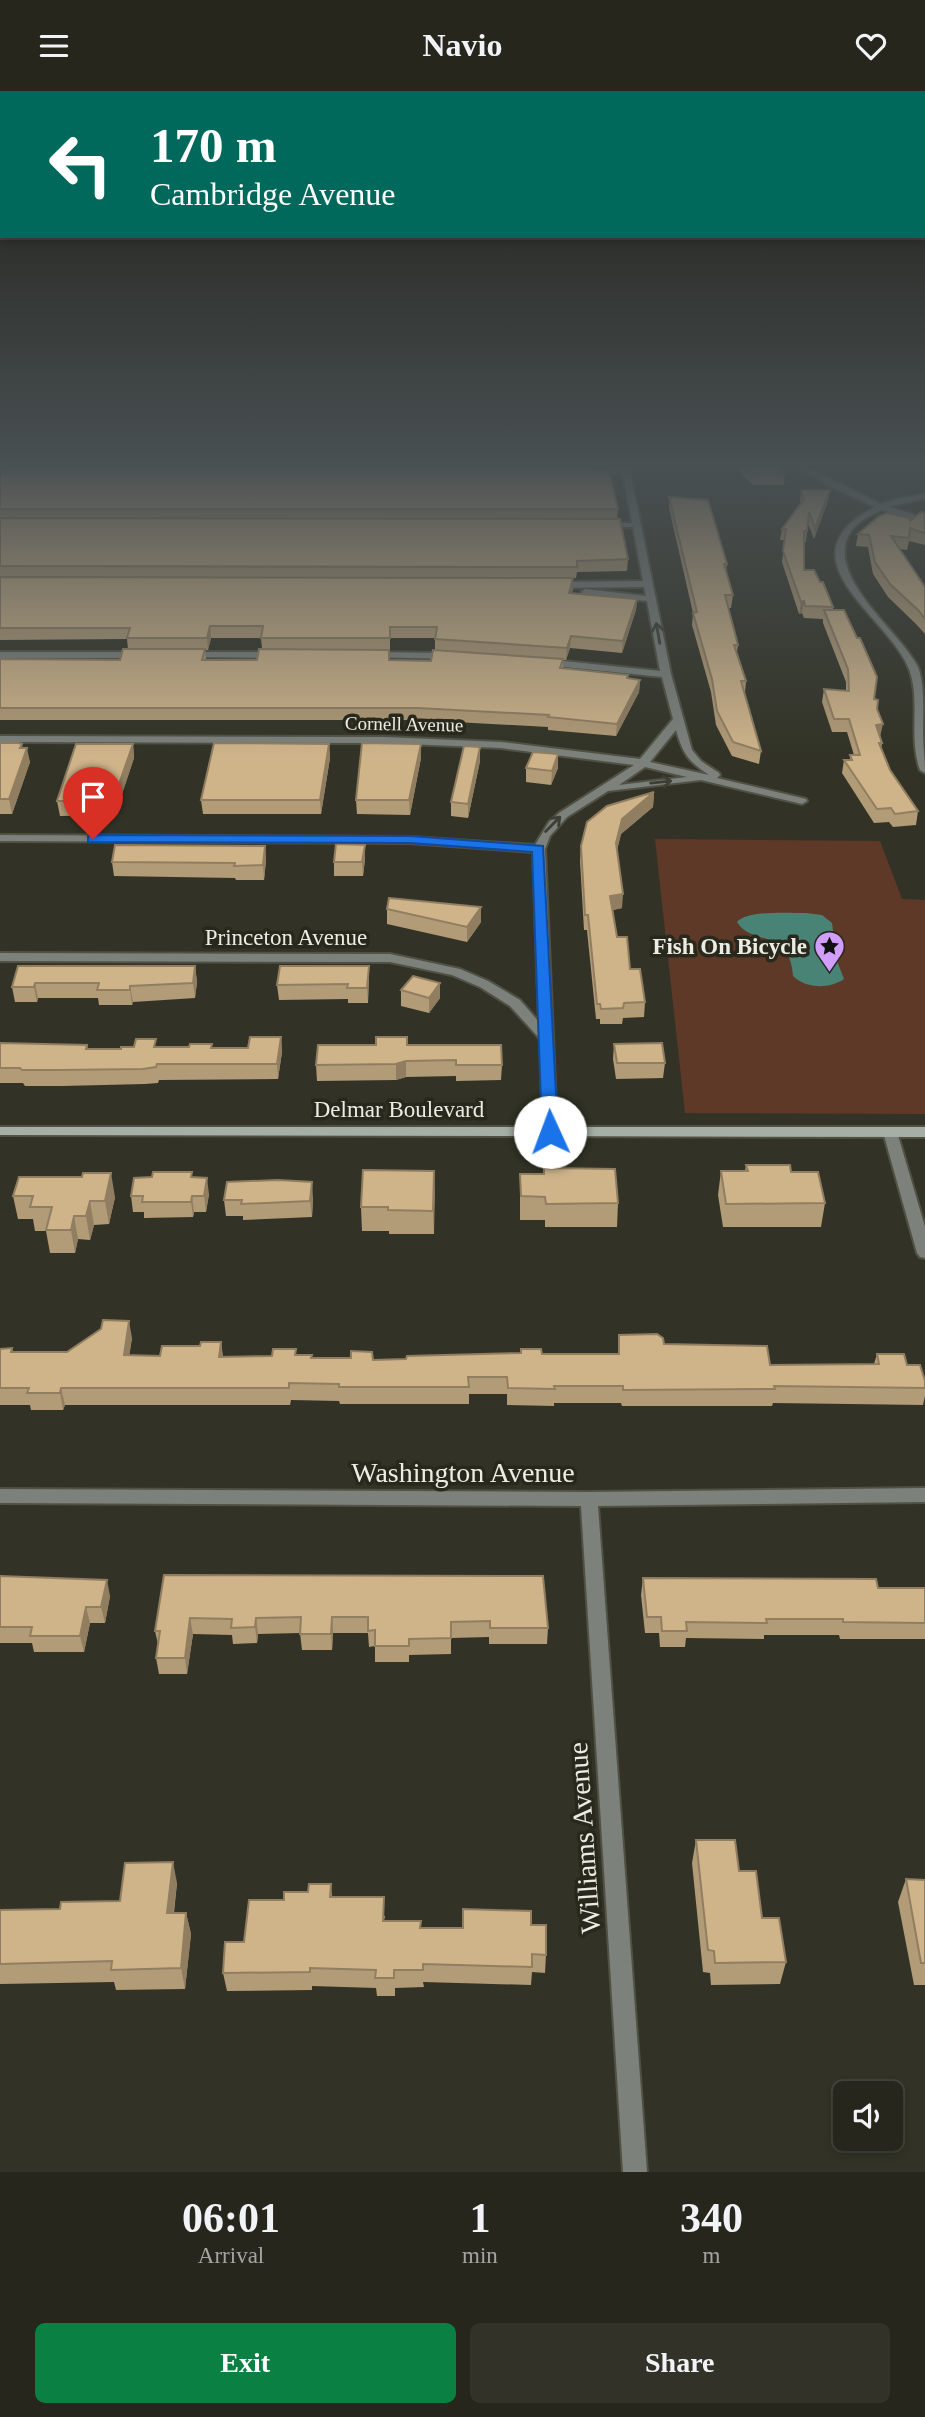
<!DOCTYPE html>
<html lang="en">
<head>
<meta charset="utf-8">
<style>
	:root { --surface:#26261c; --page:#323229; --text:#f1f3f6; --muted:#a4a5a3; --line:#42433b; --accent:#0b8043 }
	body { margin:0; font-family:"Times New Roman",serif; background:var(--page); color:var(--text); height:100vh; display:flex; flex-direction:column; font-size:26px; white-space:nowrap }
	* { box-sizing:border-box; margin:0 }
	p { font-size:23px; color:var(--muted) }
	.icon { flex:none; width:38px; height:38px; fill:none; stroke:currentColor; stroke-width:2; stroke-linecap:round; stroke-linejoin:round }
	.map { position:relative; height:2081px; overflow:hidden }
	.drawer { display:flex; flex-direction:column; background:var(--surface); flex:1 }
	.drawer>* { flex:none }
	.guide { position:absolute; left:0px; top:0px; width:926px; height:147px; box-shadow:0 4px 10px #0003,0 0 0 2px var(--line); background:#00695c; color:#fff; overflow:hidden }
	.fabs { position:absolute; left:833px; top:1990px; display:grid; gap:14px }
	.fabs a { display:grid; place-items:center; width:70px; height:70px; border-radius:10px; background:var(--surface); box-shadow:0 4px 10px #0003,0 0 0 2px var(--line); font-size:35px }
	.pin { position:absolute; display:grid; place-items:center; width:60px; height:60px; color:#fff; margin:-72px -30px; border-radius:50% 50% 50% 0; rotate:-45deg; box-shadow:0 0 7px #0007 }
	.pin .icon { rotate:45deg }
	.me { position:absolute; width:77px; margin:-38px; rotate:358deg; stroke-linejoin:round; filter:drop-shadow(0 0 5px #0008) }
	.turn { display:flex; align-items:center; gap:24px; height:147px; padding:0 35px; font-size:32px }
	.turn .icon { width:91px; height:91px; stroke-width:2.5 }
	.turn b { display:block; font-size:49px; line-height:60px }
	.eta { display:flex; justify-content:space-evenly; align-items:center; height:119px; text-align:center }
	.eta b { font-size:42px; font-weight:600; line-height:49px }
	.button { display:flex; gap:14px; margin-top:auto; padding:14px 35px }
	.button a { flex:1; height:80px; border-radius:10px; background:var(--accent); color:#fff; font-size:28px; font-weight:600; line-height:80px; text-align:center }
	.button a+a { background:var(--page); color:var(--text) }
	header { display:flex; justify-content:space-between; align-items:center; height:91px; padding:0 35px; background:var(--surface); font-size:32px; font-weight:600 }
	.map>svg:first-child { display:block }
	.green { fill:#5f3927 }
	.water { fill:#498375 }
	.lines { fill:none; stroke-linecap:round; stroke-linejoin:round }
	.street-casing { stroke:#505144; stroke-width:4 }
	.secondary-casing { stroke:#505144; stroke-width:4 }
	.street { fill:#7c817c; fill-rule:evenodd }
	.secondary { fill:#a6afa6; fill-rule:evenodd }
	.wall { fill:#b29b77; fill-rule:evenodd }
	.shaded-wall { fill:#917e61 }
	.building { fill:#cfb48a; stroke:#917e61; stroke-width:2 }
	.oneway { stroke:#3d3f34 }
	.route { fill:#1a73e8; stroke:#114b97; stroke-width:2 }
	.labels { text-anchor:middle; dominant-baseline:central; stroke-width:7; stroke-linejoin:round; paint-order:stroke }
	.far-street-label { font-size:19px; fill:#ebece3; stroke:#28291c }
	.street-label { font-size:23px; fill:#ebece3; stroke:#28291c }
	.poi-label { font-size:23px; font-weight:bold; fill:#ebece3; stroke:#28291c; text-anchor:end }
	.near-street-label { font-size:28px; fill:#ebece3; stroke:#28291c }
</style>
</head>
<body>
<header><svg class="icon" aria-label="menu" viewBox="0 0 24 24"><path d="M4 6h16M4 12h16M4 18h16"/></svg>Navio<svg class="icon" aria-label="heart" viewBox="0 0 24 24"><path d="M12 20l-8-8c-3-5 5-10 8-4 3-6 11-1 8 4z"/></svg></header>
<div class="map">
<svg width="925" height="2081" viewBox="0 0 925 2081">
	<rect width="100%" height="100%" fill="#323326"/>
	<!-- green -->
	<path class="green" d="M655 748 880 750 902 808 925 809V1023L685 1022Z"/>
	<!-- water -->
	<path class="water" d="M806 822 822 824 832 832 837 870 844 888C830 898 806 898 793 885 790 837 751 855 737 831 748 819 789 822 806 822Z"/>
	<g class="lines">
		<defs>
			<path id="street" d="M621 375H629L671 583 692 659 701 670 719 682 720 684 717 687 806 708 807 710 802 713 701 689 608 700 567 726 550 745 545 758 557 1041 555 1044 550 1046 543 1041 540 948 510 915 480 896 452 884 390 871 0 870V862L390 863 460 878 488 890 520 909 539 931 533 761 410 752 0 750V744L410 746 535 754 549 731 559 722 634 674 501 657 385 652 0 651V645L385 646 501 651 640 668 673 628 662 586 545 574 540 571 545 568 660 580 647 510 585 504 581 501 585 498 646 505 644 496 554 497 550 494 554 491 643 490 633 436H601L597 434 601 432H632L623 382H593L589 380 593 378H622ZM676 639C683 663 688 670 709 684L650 671ZM645 676 687 686 619 694Z
				M797 375C808 374 866 406 881 413L896 408 925 403V407L889 416 925 427V432L882 419C871 424 858 430 851 440 822 484 900 540 918 576 925 595 923 619 923 639 923 654 925 668 925 682L920 679C908 646 921 610 909 578 889 525 777 467 875 416L825 393Z
				M0 561H140L145 564 140 567H0Z
				M189 561H277L282 564 277 567 186 566 184 564Z
				M371 561 448 562 453 565 448 568 368 566 366 564Z
				M890 1036 897 1041 925 1136V1167L920 1166 917 1162 883 1041Z
				M925 1397V1411L598 1415 647 2081H623L581 1415 0 1412V1398L589 1401Z"/>
			<path id="secondary" d="M0 1036H925V1046L0 1044Z"/>
		</defs>
		<!-- street casing -->
		<use href="#street" class="street-casing"/>
		<!-- secondary casing -->
		<use href="#secondary" class="secondary-casing"/>
		<!-- street -->
		<use href="#street" class="street"/>
		<!-- secondary -->
		<use href="#secondary" class="secondary"/>
	</g>
	<!-- wall -->
	<path class="wall" d="M0 375 592 379 618 418 617 428 628 468 627 480 577 481 576 487H573L572 502 637 508 636 519 622 562 570 557 566 569H563V577L640 589 639 601 616 645 548 639V636L419 629H0V568L120 569 128 558 127 548 0 549ZM211 547H261L262 558 257 569H206L205 559H208ZM390 547H435V559L431 570 390 569Z
		M733 375H779L785 382 784 394H753Z
		M801 399H830L828 410 814 448 808 432 806 451H804V479L820 491 833 516V519L874 608 880 646 882 652 881 658 890 679 918 720 916 734 893 736 889 731 874 732 842 682 844 669H850V664H854L847 641H832L822 611 824 598 846 600V591L823 532V528L804 527 802 522 799 523 782 471 785 449H780L782 438 801 413 800 410Z
		M669 406 727 473 726 480 733 504 731 517H728L738 554 737 561 746 590 745 602 761 660 759 673 732 665 716 634 711 601 692 534 693 522 669 417Z
		M925 422V454L909 450 907 459 900 458 925 496V543L916 533 888 506 873 483 868 456 856 455 858 443 910 430Z
		M0 652 22 653V657L30 671 12 723H0Z
		M133 653 134 667 115 724 60 725 57 710Z
		M329 653 330 667 321 723H203L201 709Z
		M480 656V670L468 727 451 725V711Z
		M558 663V677L551 694 526 691V677Z
		M421 667 410 724 357 723 356 709Z
		M654 701 653 716 621 743 617 759 622 817 613 819 617 846 645 911 644 926 623 927 622 933H600V928H596L587 839H584L580 770 581 755Z
		M265 755 266 770 264 789H236L235 787 114 785 112 771Z
		M365 768 363 785H334V771Z
		M481 816V831L467 851 387 833V818Z
		M18 875H195L197 891 195 907 133 911 132 914H99L98 907H38L37 911H15L12 896Z
		M369 875 368 912H348V908L279 909 277 894Z
		M440 892V907L429 922 401 915V899Z
		M281 946 282 961 278 988 159 989 158 992 145 993 62 995H25L23 992H0V952L87 954 88 958 189 956 212 953V957H248Z
		M407 946V954L502 974 501 989 456 990V985L406 986 396 989 317 990 316 974 376 954Z
		M614 953 665 972 663 987 616 988 613 968Z
		M746 1074 791 1081 825 1112 821 1136H723L718 1104 721 1080H745Z
		M434 1080V1143H389V1140H362L361 1116Z
		M192 1081V1086L209 1103 206 1121H194L193 1126 144 1127V1121H133L131 1105Z
		M520 1083 618 1112 617 1136H545V1129H520Z
		M13 1105 115 1106 109 1133 94 1134 90 1149 78 1148 75 1162H50L46 1140H35L33 1128H18Z
		M313 1107 312 1126 243 1129V1125H226L224 1109Z
		M619 1244 770 1274 874 1273 877 1263 907 1274 925 1297V1305L923 1314 773 1312 772 1315H622L621 1312H554V1315L507 1314V1303H469V1313H340L339 1310 291 1309 290 1314H65L63 1319H31L30 1314H0V1258L12 1257 13 1261H67L132 1247 129 1264 160 1265 221 1251 223 1266 297 1264 312 1267 373 1269 542 1263H618Z
		M164 1484 548 1537 547 1553H489V1546L451 1547V1563L409 1564V1571H375V1555L369 1556 368 1542H333L332 1559H302L300 1542 258 1543 257 1552 233 1553 232 1544 193 1543 187 1583H159L156 1567 158 1553 155 1540Z
		M0 1485 110 1505 105 1532H90L84 1561H34L32 1552H0Z
		M643 1487 878 1497H925V1548H840L839 1544H764V1548L686 1547 685 1556H660L659 1542H645L641 1504Z
		M696 1749 739 1780 762 1827 786 1871 780 1893 711 1894 710 1882 703 1881 692 1772Z
		M906 1788 925 1789V1894H914L898 1811Z
		M177 1792 174 1822H186L191 1843 185 1898 116 1899 114 1891 0 1893V1819L60 1818 120 1810Z
		M331 1793 332 1806 385 1825 384 1830 421 1837H463L531 1834 546 1864 545 1882 532 1881 531 1894 423 1891 424 1896 395 1897V1905H377L376 1897 312 1895V1899L227 1900 223 1882 244 1851 284 1809Z"/>
	<!-- shaded-wall -->
	<path class="shaded-wall" d="M830 399 828 410 814 448 815 437Z
		M573 487V499L568 513 569 502Z
		M637 508 636 519 622 562 623 550Z
		M804 510 802 522 799 523 801 511Z
		M210 535 211 547 208 559 207 547Z
		M571 545 570 557 566 569 567 557Z
		M640 589 639 601 616 645 617 633Z
		M883 633 880 646 876 634Z
		M22 653 24 667 27 657 30 671 12 723 9 708Z
		M133 653 134 667 115 724 113 710Z
		M329 653 330 667 321 723 320 709Z
		M421 653V667L410 724 409 709Z
		M480 656V670L468 727V713Z
		M558 663V677L551 694 552 680Z
		M654 701 653 716 621 743 615 767 616 752 622 728Z
		M365 754V768L363 785 362 771Z
		M265 755 266 770 264 789 263 774Z
		M623 803 622 817 609 820 610 805Z
		M481 816V831L467 851V836Z
		M195 875 197 891 195 907 193 892Z
		M369 875V890L368 912 367 897Z
		M35 892 38 907 37 911 34 896Z
		M440 892V907L429 922V907Z
		M130 895 133 911 132 914 130 899Z
		M281 946 282 961 278 988 277 973Z
		M406 970V986L396 989V973Z
		M434 1080 435 1103 434 1143 433 1120Z
		M111 1082 115 1106 109 1133 105 1110Z
		M207 1087 209 1103 206 1121 204 1105Z
		M312 1091 313 1107 312 1126 310 1110Z
		M192 1105 194 1121 193 1126 191 1111Z
		M90 1110 94 1134 90 1149 86 1125Z
		M74 1125 78 1148 75 1162 71 1139Z
		M129 1230 132 1247 127 1281 124 1264Z
		M221 1251 223 1268 219 1266Z
		M61 1297 65 1314 63 1319 60 1302Z
		M107 1489 110 1505 105 1532 101 1516Z
		M86 1516 90 1532 84 1561 80 1545Z
		M332 1526 333 1542 332 1559 331 1543Z
		M190 1527 193 1543 187 1583 185 1567Z
		M256 1527 258 1543 257 1552 255 1536Z
		M173 1771 177 1792 171 1843 167 1822Z
		M186 1822 191 1843 185 1898 181 1877Z"/>
	<!-- building -->
	<path class="building" d="M0 375H591L592 379H609L618 418H0Z
		M746 375H779L785 382 754 383Z
		M801 399H830L815 437 809 421 807 440H804V479H814L820 491H823L833 516 805 515 804 510 801 511 783 460 786 438H782L804 408Z
		M669 406 708 409 727 473H724L733 504H725L738 554H734L746 590H741L761 660 733 651 717 620 712 588 693 522 697 521Z
		M921 421 925 422V442L910 437 909 447 891 445 925 496V528L919 520 890 493 875 471 869 444 858 443 879 425 887 422 910 427V430Z
		M0 427 620 428 628 468 577 470V476L0 475Z
		M0 486 573 487 569 502 637 508 623 550 571 545 567 557 435 548 437 536H390V547H261L263 535H210L207 547H127L130 537H0Z
		M824 519H844L857 547H860L877 586 874 608 878 609 877 618 883 633 876 634 882 652H879L890 679 918 720 895 723 891 717 877 718 844 669H852L850 664H860L849 628H834L824 598 849 600 848 578Z
		M123 558H205L202 569H257L259 558 389 559V569L431 570 433 559 563 568 560 577 628 584 627 587 640 589 617 633 548 626 549 624 418 617H0V568L120 569Z
		M0 652H18L22 653 20 657H27L9 708H0Z
		M214 652 329 653 320 709H201Z
		M362 652 421 653 409 709H356Z
		M76 653H133L113 710H57Z
		M464 655 480 656 468 713 451 711Z
		M533 661 558 663 552 680 526 677Z
		M654 701 622 728 616 752 623 803 610 805 617 846H627L630 878H640L645 911 624 912 623 917 601 918 600 913H597L588 824H585L581 755 587 731 607 715Z
		M336 753 365 754 362 771H334Z
		M115 754 265 755 263 774 234 775 235 772 112 771Z
		M389 807 481 816 467 836 387 818Z
		M18 875H195L193 892 130 895V899H97L99 892H35L34 896H12Z
		M280 875H369L367 897H347L348 893 277 894Z
		M413 885 440 892 429 907 401 899Z
		M250 946H281L277 973H157L156 976 143 978 59 979H22L20 977H0V952L87 954 86 958H121V956H134L136 948H156L154 956H189L190 953H212L211 957H248Z
		M376 946H407V954H501L502 974H456V969L406 970 396 973 316 974 318 954H376Z
		M662 952 665 972H617L614 953Z
		M746 1074H790L791 1081H818L825 1112 726 1113 721 1080H748Z
		M544 1077 615 1078 618 1112 546 1113 545 1106 521 1105 520 1083H544Z
		M363 1079 434 1080 433 1120 388 1119V1116H361Z
		M153 1081H192L191 1086 207 1087 204 1105H192L191 1111H142L143 1105H131L134 1087 152 1086Z
		M83 1082H111L105 1110H90L86 1125H74L71 1139H46L52 1116H30L33 1105H13L19 1086H82Z
		M278 1089 312 1091 310 1110 241 1113 242 1109H224L227 1091Z
		M103 1229 129 1230 124 1264 160 1265 162 1255H200L201 1251H221L219 1266 272 1265 273 1258H296L295 1264H312L311 1267H351V1260L372 1261 373 1269 406 1268 407 1265 521 1262V1258H541L542 1263H619V1244L657 1243 663 1247 664 1253 767 1255 770 1274 879 1273 877 1263H904L907 1274H920L925 1290V1297L774 1295 775 1298 623 1299V1295H554L555 1298 508 1297 507 1286H468L469 1296H339V1293L289 1292V1297H61L60 1302H27L29 1297H0V1258L12 1257 11 1261H67L101 1238Z
		M164 1484 543 1485 548 1537H490V1530L451 1531V1547L409 1548V1555H375V1539L368 1540V1526H332L331 1543H300L301 1526 256 1527 255 1536 231 1537 232 1528 190 1527 185 1567H156L160 1540H155Z
		M0 1485 107 1489 101 1516H86L80 1545H30L32 1536H0Z
		M643 1487 876 1488 878 1497H925V1532L843 1531V1528H766L767 1532 686 1531 687 1540H662L661 1526H647Z
		M696 1749H735L739 1780H756L762 1827H779L786 1871 715 1872 714 1860 708 1859Z
		M173 1771 167 1822H186L181 1877 111 1879 112 1870 0 1873V1819L60 1818 61 1811 120 1810 125 1772Z
		M906 1788 925 1789V1872H921Z
		M309 1793H331L330 1806H384L383 1830H421L420 1837H463V1818L531 1820V1834H546V1864L532 1863V1876L423 1873V1879H394V1887H375L376 1879 310 1877V1881L223 1882 225 1851H244L249 1809H284V1801H308Z"/>
	<!-- one-way arrows -->
	<defs><path id="oneway-shaft" d="M-6 0H5M1.5-3L5.5 0L1.5 3" fill="none" stroke-width="1.6" stroke-linecap="round" stroke-linejoin="round" transform="scale(1.75)"/></defs>
	<g class="oneway">
		<use href="#oneway-shaft" transform="translate(658 542) rotate(-100)"/>
		<use href="#oneway-shaft" transform="translate(661 691) rotate(-6)"/>
		<use href="#oneway-shaft" transform="translate(553 733) rotate(-45)"/>
	</g>
	<!-- sky -->
	<linearGradient id="sky" x2="0" y2="1"><stop stop-color="#1c1c15"/><stop offset="0.56" stop-color="#495052"/><stop offset="1" stop-color="#495052" stop-opacity="0"/></linearGradient>
	<rect width="925" height="666" fill="url(#sky)"/>
	<!-- route -->
	<path class="route" d="M93 744 410 745 543 755 558 1041 550 1046 542 1041 532 761 410 752 88 751V745Z"/>
	<!-- icons -->
	<defs>
		<symbol id="sight-pin" viewBox="-11 -11 22 30"><path d="M0 17L-7.5 6A9.5 9.5 0 1 1 7.5 6Z" fill="#d19dfe" stroke="#28291c"/><path d="M0-6L1.8-2.2L6-1.7L2.9 1.2L3.7 5.4L0 3.3L-3.7 5.4L-2.9 1.2L-6-1.7L-1.8-2.2Z" fill="#111"/></symbol>
	</defs>
	<g fill-rule="evenodd">
		<use href="#sight-pin" x="812" y="838" width="35" height="47"/>
	</g>
	<g class="labels">
		<!-- far-street labels -->
		<g class="far-street-label">
			<text transform="translate(404 633) rotate(1)">Cornell Avenue</text>
		</g>
		<!-- street labels -->
		<g class="street-label">
			<text x="286" y="846">Princeton Avenue</text>
			<text x="399" y="1018">Delmar Boulevard</text>
		</g>
		<!-- poi labels -->
		<g class="poi-label">
			<text x="807" y="855">Fish On Bicycle</text>
		</g>
		<!-- near-street labels -->
		<g class="near-street-label">
			<text x="463" y="1381">Washington Avenue</text>
			<text transform="translate(584 1747) rotate(-94)">Williams Avenue</text>
		</g>
	</g>
</svg>
<div class="fabs">
<a><svg class="icon" aria-label="sound" viewBox="0 0 24 24"><path d="M4 9h4l5-4v14l-5-4H4zM17 9q2 3 0 6"/></svg></a>
</div>
<div class="pin" style="left:93px;top:748px;background:#d93025"><svg class="icon" aria-label="arrive" viewBox="0 0 24 24"><path d="M6 21V4h12l-3 4 3 4H6"/></svg></div>
<svg class="me" style="left:550px;top:1041px" viewBox="-20 -20 40 40"><circle r="19" fill="#fff"/><path d="M0-13L10 11 0 6-10 11z" fill="#1a73e8"/></svg>
<div class="guide">
<div class="turn"><svg class="icon" aria-label="left" viewBox="0 0 24 24"><path d="M17 20v-9H6M10 6l-5 5 5 5"/></svg><div><b>170 m</b>Cambridge Avenue</div></div>
</div>
</div>
<section class="drawer">
<div class="eta">
<div><b>06:01</b><p>Arrival</p></div>
<div><b>1</b><p>min</p></div>
<div><b>340</b><p>m</p></div>
</div>
<div class="button"><a>Exit</a><a>Share</a></div>
</section>
</body>
</html>
